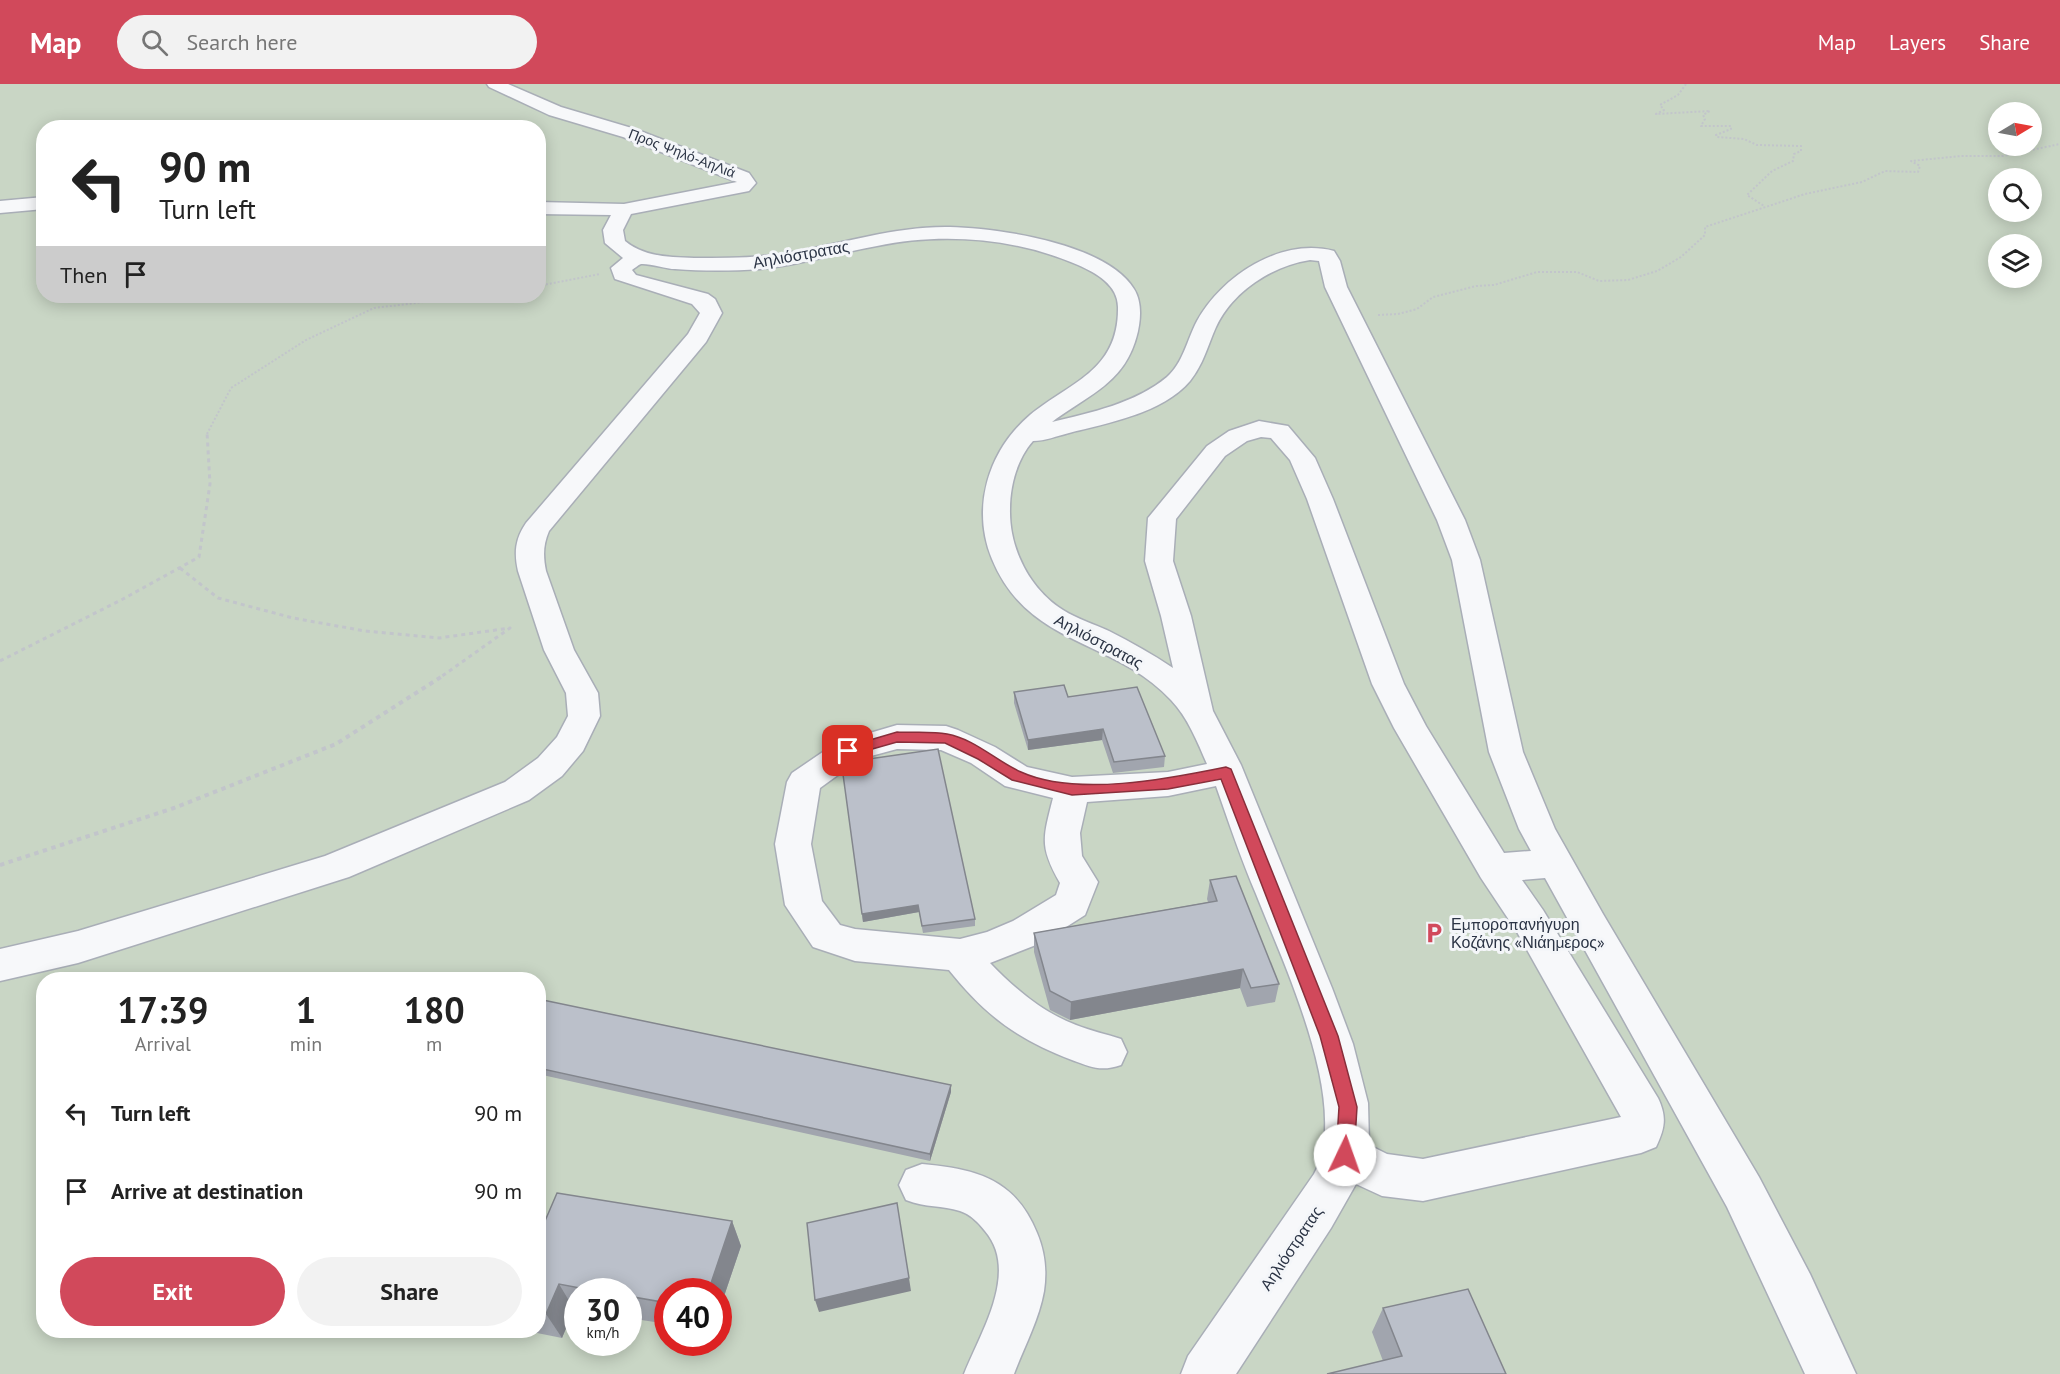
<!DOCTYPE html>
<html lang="en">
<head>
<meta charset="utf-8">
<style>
	:root { --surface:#fff; --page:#f2f2f2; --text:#222; --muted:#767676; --accent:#d1495b }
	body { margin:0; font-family:"PT Sans",sans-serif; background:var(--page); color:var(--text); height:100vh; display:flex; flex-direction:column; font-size:22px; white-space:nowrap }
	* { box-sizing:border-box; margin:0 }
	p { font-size:20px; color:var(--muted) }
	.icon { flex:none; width:33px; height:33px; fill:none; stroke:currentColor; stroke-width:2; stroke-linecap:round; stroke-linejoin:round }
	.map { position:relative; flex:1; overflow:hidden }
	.sheet { position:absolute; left:36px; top:888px; width:510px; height:366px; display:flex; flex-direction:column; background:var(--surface); border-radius:24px; box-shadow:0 3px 15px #0003 }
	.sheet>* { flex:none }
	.guide { position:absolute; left:36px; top:36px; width:510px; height:183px; border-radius:24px; box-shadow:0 3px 15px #0003; background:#fff; color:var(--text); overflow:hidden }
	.needle { width:39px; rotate:80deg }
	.buttons { position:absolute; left:1988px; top:18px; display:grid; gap:12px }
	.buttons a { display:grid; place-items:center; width:54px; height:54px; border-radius:50%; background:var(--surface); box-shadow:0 3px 15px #0003; font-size:30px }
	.speed { position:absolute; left:564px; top:1194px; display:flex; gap:12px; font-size:30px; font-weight:700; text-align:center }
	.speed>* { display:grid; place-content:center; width:78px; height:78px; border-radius:50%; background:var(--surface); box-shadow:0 3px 15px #0003; line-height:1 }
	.speed small { font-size:15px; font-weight:400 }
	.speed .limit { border:9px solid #d22; background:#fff; color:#111 }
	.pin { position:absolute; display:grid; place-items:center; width:51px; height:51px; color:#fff; margin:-26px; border-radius:12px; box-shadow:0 3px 9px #0006 }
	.me { position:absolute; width:66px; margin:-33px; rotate:3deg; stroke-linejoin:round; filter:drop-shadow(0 0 4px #0008) }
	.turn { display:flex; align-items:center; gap:21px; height:126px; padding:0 24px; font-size:27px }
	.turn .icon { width:78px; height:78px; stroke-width:2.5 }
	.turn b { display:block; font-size:42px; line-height:51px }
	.then { display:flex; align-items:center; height:57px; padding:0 24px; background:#0003; gap:12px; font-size:22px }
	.eta { display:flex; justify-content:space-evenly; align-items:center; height:102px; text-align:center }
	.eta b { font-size:36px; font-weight:600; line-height:42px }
	.cta { display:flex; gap:12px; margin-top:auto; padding:12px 24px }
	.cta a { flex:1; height:69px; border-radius:36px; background:var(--accent); color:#fff; font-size:24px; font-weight:600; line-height:69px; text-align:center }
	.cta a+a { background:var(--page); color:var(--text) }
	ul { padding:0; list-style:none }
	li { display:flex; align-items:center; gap:18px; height:78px; padding:0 24px }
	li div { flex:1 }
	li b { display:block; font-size:22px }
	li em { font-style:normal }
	header { display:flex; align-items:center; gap:36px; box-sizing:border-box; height:84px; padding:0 30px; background:var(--accent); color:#fff }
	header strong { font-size:28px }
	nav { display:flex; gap:33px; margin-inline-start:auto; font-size:21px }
	.search { width:420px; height:54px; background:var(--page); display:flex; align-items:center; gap:15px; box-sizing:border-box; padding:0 21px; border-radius:33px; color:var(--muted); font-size:22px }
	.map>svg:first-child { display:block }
	.green { fill:#c9d6c5; fill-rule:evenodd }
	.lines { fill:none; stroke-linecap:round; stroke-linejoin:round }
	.minor-casing { stroke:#a9aeb7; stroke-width:3 }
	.path-far2 { stroke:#c2c5cb; stroke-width:2; stroke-dasharray:2 2; stroke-linecap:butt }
	.path-far1 { stroke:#c2c5cb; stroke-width:3; stroke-dasharray:4 4; stroke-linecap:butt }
	.path { stroke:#c2c5cb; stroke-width:4; stroke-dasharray:4.5 4.5; stroke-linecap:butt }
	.minor { fill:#f7f8fa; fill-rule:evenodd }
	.wall { fill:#a1a5ae }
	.shaded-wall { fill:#83868d }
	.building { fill:#bbc0ca; stroke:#83868d; stroke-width:1.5 }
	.route { fill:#d1495b; stroke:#882f3b; stroke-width:1.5 }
	.labels { text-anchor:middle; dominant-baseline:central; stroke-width:6; stroke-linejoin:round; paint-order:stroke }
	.far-street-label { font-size:14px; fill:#2b3445; stroke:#f4f6f9 }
	.street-label { font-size:16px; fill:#2b3445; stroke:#f4f6f9 }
	.poi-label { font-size:16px; fill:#2b3445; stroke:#f4f6f9; text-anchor:start }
</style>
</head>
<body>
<header>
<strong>Map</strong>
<div class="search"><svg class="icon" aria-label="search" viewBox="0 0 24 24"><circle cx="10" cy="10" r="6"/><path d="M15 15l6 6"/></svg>Search here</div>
<nav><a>Map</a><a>Layers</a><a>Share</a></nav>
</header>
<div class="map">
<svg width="2060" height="1290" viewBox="0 0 2060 1290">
	<rect width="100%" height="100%" fill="#e4e7ec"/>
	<!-- green -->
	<path class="green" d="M0 0H2060V1290H0ZM1998 28H2031V62H1998ZM44 44H538V212H44ZM1998 94H2031V128H1998ZM1998 160H2031V194H1998ZM44 896H538V1246H44ZM578 1208H628V1258H578ZM668 1208H718V1258H668Z"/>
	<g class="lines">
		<defs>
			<path id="minor" d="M487 0H508L561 23 635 45 749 89 756 99 749 107 631 130 623 146 625 157C644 173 670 173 694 174 727 174 761 174 793 168 846 159 896 142 950 143 999 144 1107 160 1134 205 1146 224 1138 256 1128 274 1112 304 1078 318 1052 338 1090 329 1136 319 1167 293 1183 279 1187 256 1197 237 1222 192 1281 153 1334 167L1340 177 1347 203 1465 436 1480 476 1523 668 1555 745 1603 830 1759 1093 1810 1190 1856 1290H1805L1727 1123 1545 794 1522 796 1543 826 1658 1014C1667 1033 1665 1044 1656 1063L1641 1069 1423 1117 1382 1112 1356 1100 1331 1144 1236 1290H1181L1188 1272 1314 1090C1352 1022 1283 879 1256 810 1241 775 1229 739 1216 702L1168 712 1087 718 1080 749 1082 772 1098 798 1085 831 1041 859 990 879C1015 905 1042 928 1076 941 1091 947 1106 950 1121 955L1127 968 1121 981C1101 988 1091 983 1072 976 1018 956 985 931 949 886L855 877 813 863 785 821 775 760 787 698 792 689 836 659 897 641 946 642 958 646 995 663 1027 683 1072 693 1168 688 1207 680C1197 657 1188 634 1171 616 1113 554 1028 563 992 475 971 424 988 367 1030 331 1070 298 1119 287 1118 223 1118 201 1096 189 1078 181 1016 154 943 148 877 162 838 169 800 181 760 185 732 187 703 187 675 185 667 185 648 179 641 180 638 181 635 184 632 186L636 191 708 210 715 215 722 229 706 258 549 447C543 461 543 472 546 487L574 566 598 609 600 632 583 667 562 692 529 716 349 793 78 879 0 897V865L78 847 325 772 505 698 538 674 557 653 568 632 566 609 544 566 518 487C514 469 515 455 526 439L688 250 700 229 692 220 615 195 611 184 623 174 605 159 603 146 611 131 538 130V118L624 120 737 98 623 53 549 31 489 3ZM1310 176 1319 177 1325 203 1437 436 1452 476 1489 668 1519 745 1531 767 1504 769 1426 642 1404 600 1333 415 1315 374 1288 342 1259 337 1229 347 1207 362 1148 434 1145 477 1161 532 1173 584C1152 570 1131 558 1109 547 1094 540 1077 535 1063 526 1030 505 1009 465 1010 425 1010 402 1017 375 1033 357 1045 357 1057 352 1069 349 1108 339 1163 329 1190 297 1203 281 1208 261 1216 243 1233 207 1272 182 1310 176ZM1261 353 1271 354 1290 376 1307 415 1372 600 1394 644 1481 794 1517 848 1621 1033 1423 1075 1387 1070 1369 1061 1368 1019 1353 960 1332 904 1241 681 1213 627 1191 532 1173 477 1176 435 1225 372 1247 357ZM897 665 941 666 971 679 1005 702 1053 714C1043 754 1039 762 1060 799L1056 811 1013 837 987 848 960 855 855 845 840 841 822 817 811 760 820 704 860 675Z
				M44 113V125L0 129V117Z
				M922 1080C975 1085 1015 1094 1037 1149 1045 1168 1047 1187 1044 1207 1039 1236 1024 1263 1014 1290H964C980 1249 1020 1188 985 1147 979 1139 970 1130 960 1127 942 1121 926 1124 906 1116L899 1101 906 1086Z"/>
		</defs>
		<!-- minor casing -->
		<use href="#minor" class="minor-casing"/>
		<!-- path-far2 -->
		<path class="path-far2" d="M1686 0 1678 11 1660 21 1664 26 1656 30 1710 27 1703 31 1705 35 1701 42H1731V45L1716 51 1717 53 1744 55 1757 61 1801 62V67L1794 70 1793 77 1772 87 1747 111 1764 122
			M538 202 600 190
			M1378 231 1398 230 1417 225 1433 213 1476 202 1494 201 1537 188H1577L1599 197 1628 196 1657 187 1681 173 1705 151V143L1805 110 1862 98 1885 87 1918 88 1920 82 1911 77 1961 72H2003L2060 60
			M207 350 231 304 306 256 374 224 475 212"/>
		<!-- path-far1 -->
		<path class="path-far1" d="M180 484 218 514 293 534 365 547 439 554 510 544 438 595
			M0 577 123 515 199 473 210 400 207 348"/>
		<!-- path -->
		<path class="path" d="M0 781 174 724 336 660 441 593"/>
		<!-- minor -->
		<use href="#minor" class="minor"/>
	</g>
	<!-- wall -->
	<path class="wall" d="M1014 608 1068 613 1165 672 1164 683 1113 689 1102 656 1028 666 1014 619Z
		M842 683 975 835V842L923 849 919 828 863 838Z
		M1210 796 1279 900 1275 918 1247 923 1240 904 1070 936 1050 926 1034 868V849L1208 818 1207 815Z
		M538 915 951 1001V1008L930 1077 538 990Z
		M538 1136 545 1137H732L741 1162 718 1230V1208H668V1240L628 1234V1208H578V1225H574L562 1254 522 1246H538Z
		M1383 1224 1506 1290 1383 1277 1372 1248Z"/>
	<!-- shaded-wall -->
	<path class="shaded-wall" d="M1103 645 1102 656 1028 666V656Z
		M918 821 919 828 863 838 862 830Z
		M1243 885 1240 904 1070 936 1071 918Z
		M951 1001V1008L930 1077V1070Z
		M732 1137 741 1162 718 1230V1208H708Z
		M909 1194 911 1207 819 1228 815 1216Z
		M559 1200 574 1225 562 1254 546 1230Z"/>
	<!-- building -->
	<path class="building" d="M1064 601 1068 613 1137 603 1165 672 1114 678 1103 645 1028 656 1014 608Z
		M938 665 975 835 922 842 918 821 862 830 842 683 848 678Z
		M1236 792 1279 900 1251 904 1243 885 1071 918 1050 907 1034 849 1217 817 1210 796Z
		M538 915 951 1001 930 1070 538 984Z
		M557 1109 732 1137 708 1208H668V1219L628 1212V1208H601L559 1200 546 1230 538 1229V1136L545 1137Z
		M897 1119 909 1194 815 1216 807 1139Z
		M1468 1205 1506 1290H1327L1402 1272 1383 1224Z"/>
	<!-- route -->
	<path class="route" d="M897 648C913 649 931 647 947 650 975 655 996 677 1021 688 1076 713 1168 695 1226 683L1231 685 1338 952 1357 1023 1354 1071 1351 1077 1345 1080 1338 1077 1336 1071 1339 1023 1320 952 1221 695 1168 705 1072 711 1012 696 978 675 945 659 897 658 848 672 841 667 843 664Z"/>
	<!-- icons -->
	<defs>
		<symbol id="parking-bare" viewBox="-9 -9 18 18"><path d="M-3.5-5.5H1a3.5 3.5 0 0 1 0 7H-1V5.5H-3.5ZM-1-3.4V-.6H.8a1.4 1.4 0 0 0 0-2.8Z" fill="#d1495b" stroke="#f4f6f9" stroke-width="2.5" paint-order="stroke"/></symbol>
	</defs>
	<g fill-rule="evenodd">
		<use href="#parking-bare" x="1419" y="834" width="30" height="30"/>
	</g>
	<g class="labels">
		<!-- far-street labels -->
		<g class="far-street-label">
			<text transform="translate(682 69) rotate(21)">Προς Ψηλό-ΑηΛιά</text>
		</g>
		<!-- street labels -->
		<g class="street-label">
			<text transform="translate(801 170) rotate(-10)">Αηλιόστρατας</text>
			<text transform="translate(1099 557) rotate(28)">Αηλιόστρατας</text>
			<text transform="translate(1291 1164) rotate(-56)">Αηλιόστρατας</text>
		</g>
		<!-- poi labels -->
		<g class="poi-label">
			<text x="1451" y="840">Εμποροπανήγυρη<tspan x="1451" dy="18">Κοζάνης «Νιάημερος»</tspan></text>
		</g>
	</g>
</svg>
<div class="buttons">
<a><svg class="needle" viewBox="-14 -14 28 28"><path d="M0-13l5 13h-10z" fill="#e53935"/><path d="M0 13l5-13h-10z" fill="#767676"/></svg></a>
<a><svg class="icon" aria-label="search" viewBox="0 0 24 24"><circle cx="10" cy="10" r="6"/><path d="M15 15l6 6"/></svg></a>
<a><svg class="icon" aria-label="layers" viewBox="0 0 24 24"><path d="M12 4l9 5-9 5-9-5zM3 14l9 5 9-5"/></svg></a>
</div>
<div class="speed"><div>30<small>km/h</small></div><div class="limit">40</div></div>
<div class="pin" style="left:848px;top:667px;background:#d93025"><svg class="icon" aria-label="arrive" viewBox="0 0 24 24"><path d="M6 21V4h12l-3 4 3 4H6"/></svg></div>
<svg class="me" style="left:1345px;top:1071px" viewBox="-20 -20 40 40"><circle r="19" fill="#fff"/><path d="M0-13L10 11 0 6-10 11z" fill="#d1495b"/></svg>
<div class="guide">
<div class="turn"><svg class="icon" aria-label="left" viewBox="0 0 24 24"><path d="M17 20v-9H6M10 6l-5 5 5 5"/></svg><div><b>90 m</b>Turn left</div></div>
<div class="then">Then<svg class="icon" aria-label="arrive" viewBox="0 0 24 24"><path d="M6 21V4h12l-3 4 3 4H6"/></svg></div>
</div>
<section class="sheet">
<div class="eta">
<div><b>17:39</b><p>Arrival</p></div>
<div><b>1</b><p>min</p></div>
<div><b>180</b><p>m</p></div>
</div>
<ul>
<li><svg class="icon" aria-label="left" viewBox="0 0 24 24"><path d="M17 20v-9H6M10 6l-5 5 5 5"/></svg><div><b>Turn left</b></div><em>90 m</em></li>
<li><svg class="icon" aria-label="arrive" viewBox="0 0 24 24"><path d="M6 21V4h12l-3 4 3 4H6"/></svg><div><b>Arrive at destination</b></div><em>90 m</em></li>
</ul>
<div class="cta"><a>Exit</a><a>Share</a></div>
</section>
</div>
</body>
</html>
